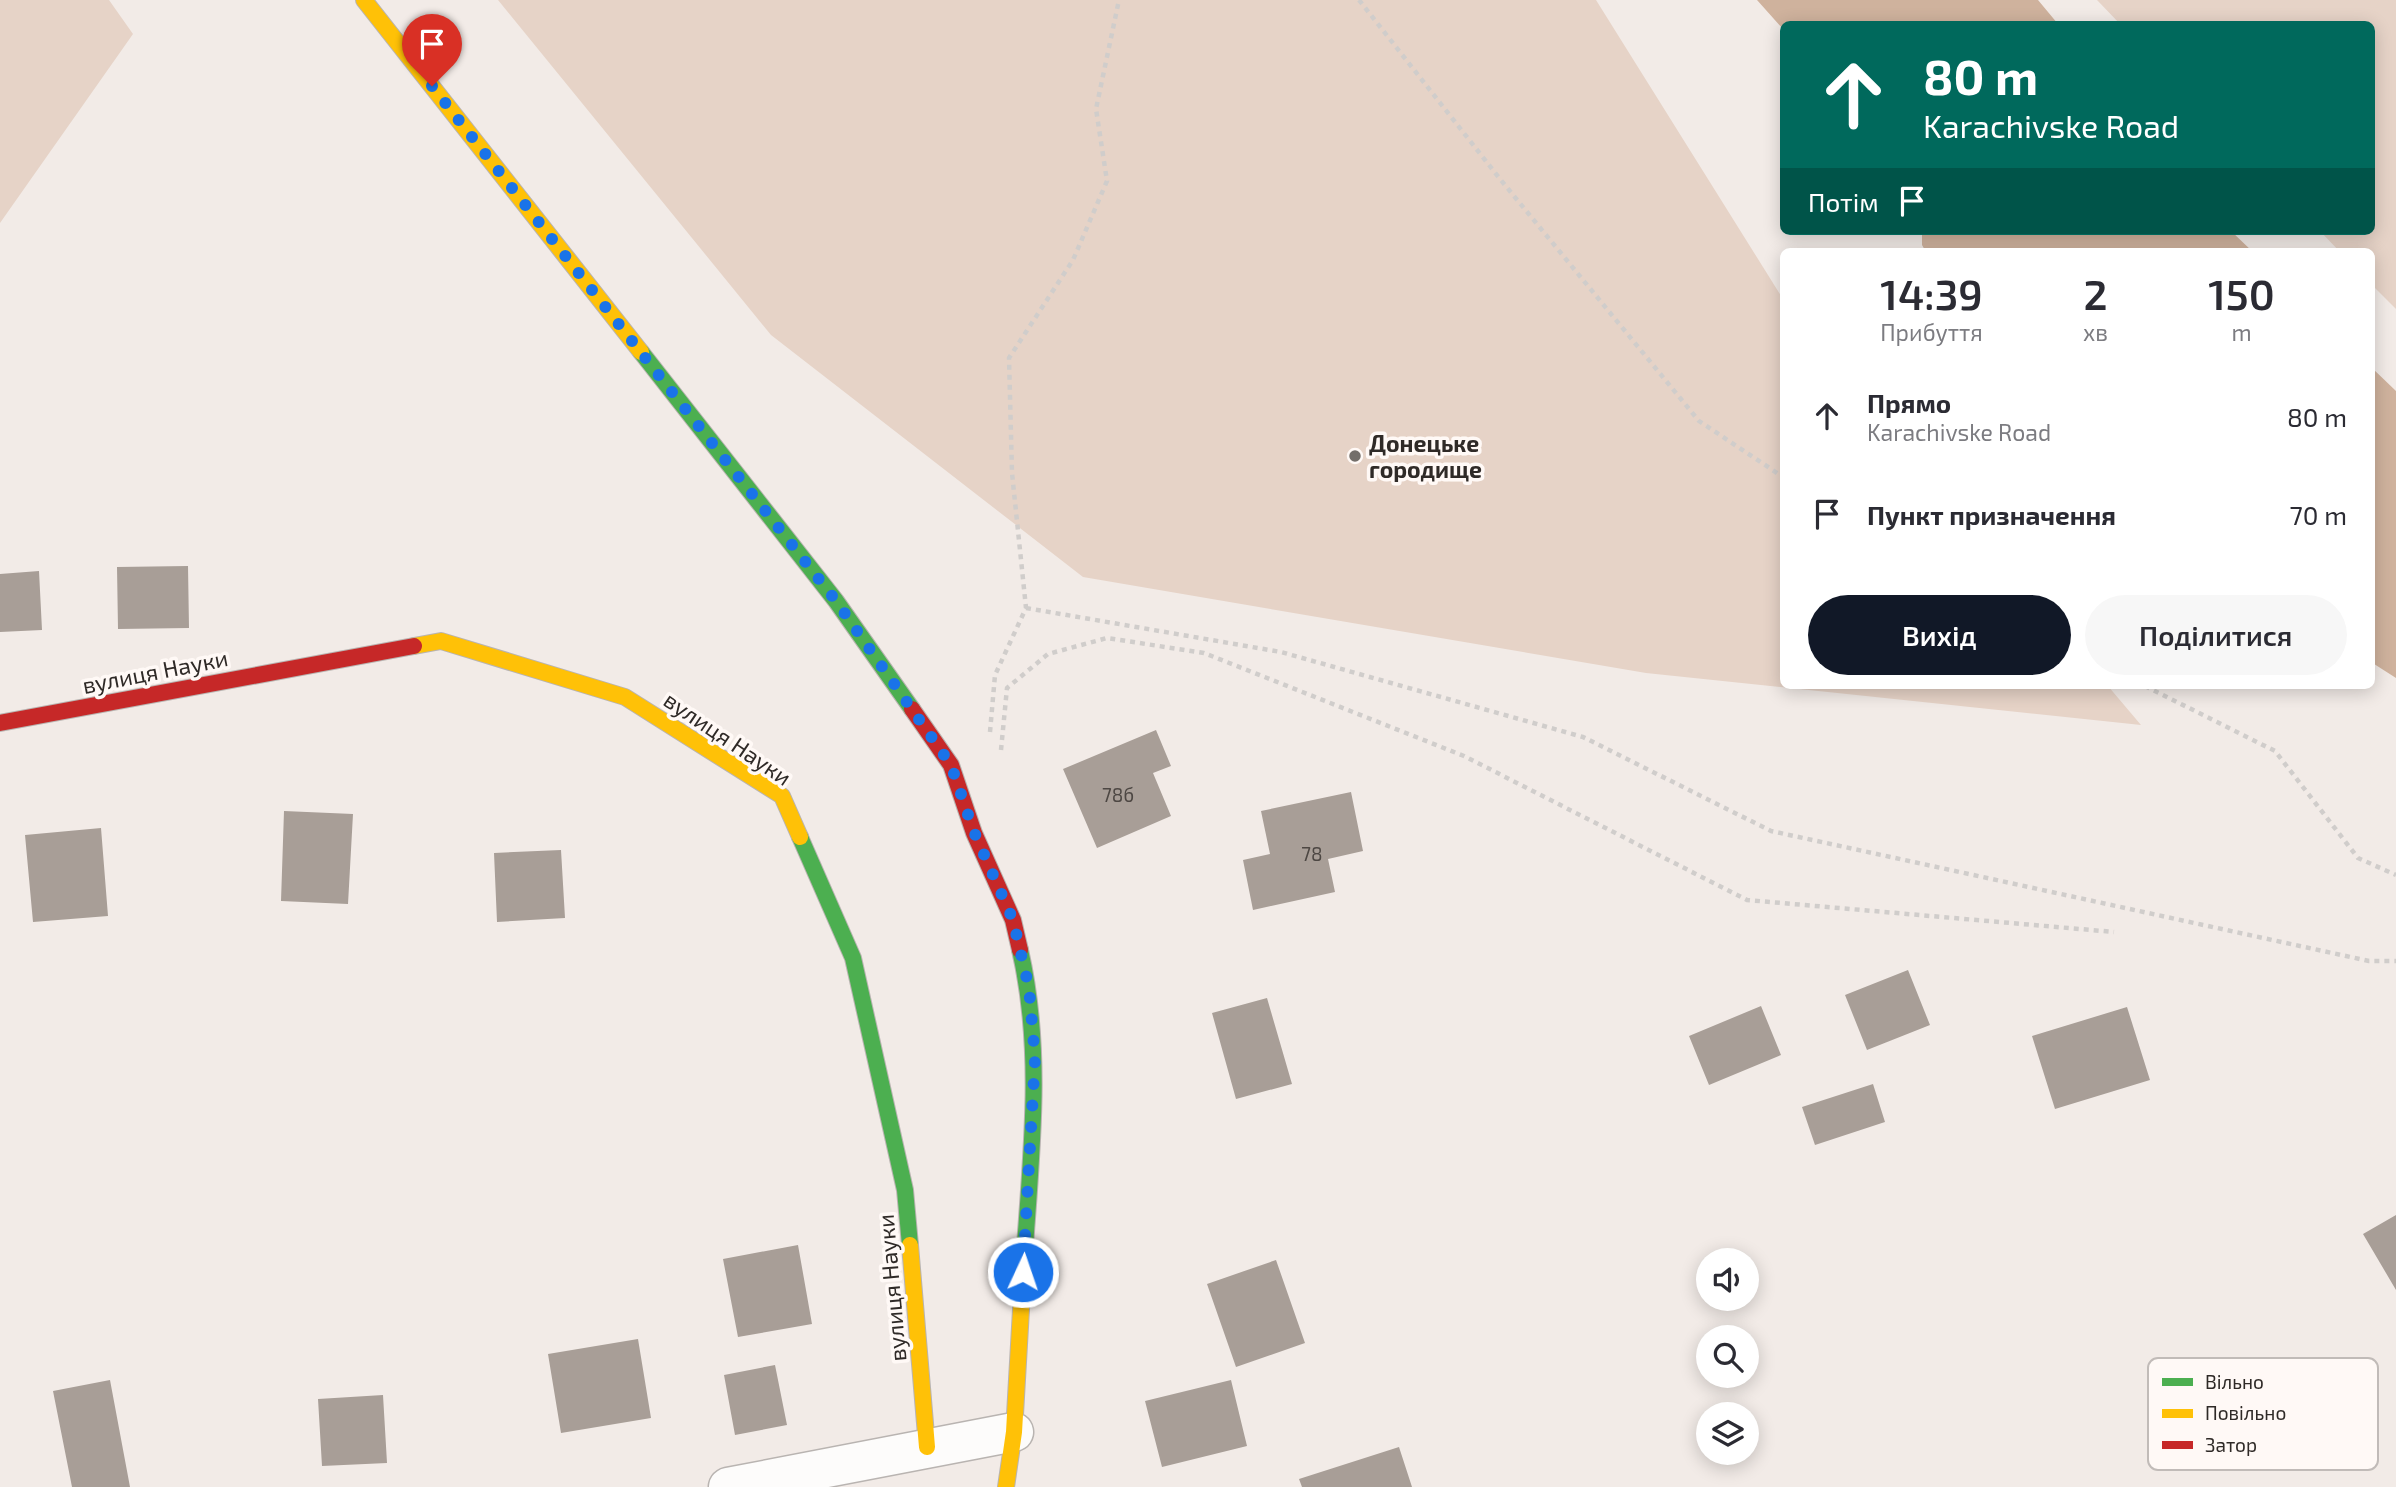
<!DOCTYPE html>
<html lang="uk">
<head>
<meta charset="utf-8">
<style>
	:root { --surface:#fff; --page:#f7f7f7; --text:#2b2b33; --muted:#7c7c81; --accent:#111827 }
	body { margin:0; font-family:"Exo 2",sans-serif; background:var(--page); color:var(--text); height:100vh; display:flex; flex-direction:column; font-size:26px; white-space:nowrap }
	* { box-sizing:border-box; margin:0 }
	p { font-size:23px; color:var(--muted) }
	.icon { flex:none; width:38px; height:38px; fill:none; stroke:currentColor; stroke-width:2; stroke-linecap:round; stroke-linejoin:round }
	.map { position:relative; flex:1; overflow:hidden }
	.drawer { position:absolute; left:1780px; top:248px; width:595px; height:441px; display:flex; flex-direction:column; background:var(--surface); border-radius:10px; box-shadow:0 4px 18px #0003 }
	.drawer>* { flex:none }
	.banner { position:absolute; left:1780px; top:21px; width:595px; height:214px; border-radius:10px; box-shadow:0 4px 18px #0003; background:#00695c; color:#fff; overflow:hidden }
	.tools { position:absolute; left:1696px; top:1248px; display:grid; gap:14px }
	.tools a { display:grid; place-items:center; width:63px; height:63px; border-radius:50%; background:var(--surface); box-shadow:0 4px 18px #0003; font-size:35px }
	.pin { position:absolute; display:grid; place-items:center; width:60px; height:60px; color:#fff; margin:-72px -30px; border-radius:50% 50% 50% 0; rotate:-45deg; box-shadow:0 0 7px #0007 }
	.pin .icon { rotate:45deg }
	.me { position:absolute; width:77px; margin:-38px; rotate:3deg; stroke-linejoin:round; filter:drop-shadow(0 0 5px #0008) }
	.turn { display:flex; align-items:center; gap:24px; height:147px; padding:0 28px; font-size:32px }
	.turn .icon { width:91px; height:91px; stroke-width:2.5 }
	.turn b { display:block; font-size:49px; line-height:60px }
	.then { display:flex; align-items:center; height:66px; padding:0 28px; background:#0003; gap:14px; font-size:26px }
	.eta { display:flex; justify-content:space-evenly; align-items:center; height:119px; text-align:center }
	.eta b { font-size:42px; font-weight:600; line-height:49px }
	.cta { display:flex; gap:14px; margin-top:auto; padding:14px 28px }
	.cta a { flex:1; height:80px; border-radius:42px; background:var(--accent); color:#fff; font-size:28px; font-weight:600; line-height:80px; text-align:center }
	.cta a+a { background:var(--page); color:var(--text) }
	ul { padding:0; list-style:none }
	li { display:flex; align-items:center; gap:21px; height:98px; padding:0 28px }
	li div { flex:1 }
	li b { display:block; font-size:26px }
	li em { font-style:normal }
	.map>svg:first-child { display:block }
	.green { fill:#e6d3c7 }
	.water { fill:#cfb29d }
	.building { fill:#a89e97 }
	.lines { fill:none; stroke-linecap:round; stroke-linejoin:round }
	.street-casing { stroke:#b9b4b1; stroke-width:41 }
	.fast-casing { stroke:#b9b4b1; stroke-width:18 }
	.slow-casing { stroke:#b9b4b1; stroke-width:18 }
	.jam-casing { stroke:#b9b4b1; stroke-width:18 }
	.path { stroke:#d0cdcb; stroke-width:4.5; stroke-dasharray:5 5; stroke-linecap:butt }
	.street { stroke:#fdfcfb; stroke-width:38 }
	.fast { stroke:#4caf50; stroke-width:16 }
	.slow { stroke:#ffc107; stroke-width:16 }
	.jam { stroke:#c62828; stroke-width:16 }
	.route { stroke:#1a73e8; stroke-width:12; stroke-dasharray:0 21.6 }
	.poi-dot { fill:#736e6a; stroke:#fff9f6; stroke-width:2.5 }
	.labels { text-anchor:middle; dominant-baseline:central; stroke-width:7; stroke-linejoin:round; paint-order:stroke }
	.number-label { font-size:19px; fill:#4d4743 }
	.poi-label { font-size:23px; font-weight:bold; fill:#2f2a27; stroke:#fff9f6; text-anchor:start }
	.street-label { font-size:23px; fill:#2f2a27; stroke:#fff9f6 }
	.key { fill:#fff9f6; stroke:#c1bbb8; stroke-width:2 }
	.key-label { font-size:19px; fill:#2f2a27 }
</style>
</head>
<body>
<div class="map">
<svg width="2396" height="1487" viewBox="0 0 2396 1487">
	<rect width="100%" height="100%" fill="#f2ebe7"/>
	<!-- green -->
	<path class="green" d="M0 0H109L133 34 0 223Z
		M498 0H1596L1783 299V686H2108L2141 725 1646 673 1083 577 771 335Z
		M2097 0H2396V309L2371 284V252H2340L2320 231H2371V24H2120Z"/>
	<!-- water -->
	<path class="water" d="M1757 0H2038L2058 24H1783V29Z
		M1922 231H2231L2253 252H1926L1922 245Z
		M2371 367 2396 391V678L2371 662Z"/>
	<!-- building -->
	<path class="building" d="M188 566 189 628 118 629 117 567Z
		M39 571 42 630 0 632V574Z
		M1156 730 1171 766 1153 773 1171 816 1097 848 1063 769Z
		M1351 792 1363 851 1328 859 1335 892 1253 910 1243 860 1270 854 1261 811Z
		M284 811 353 814 348 904 281 901Z
		M101 828 108 916 33 922 25 835Z
		M561 850 565 918 497 922 494 853Z
		M1908 970 1930 1025 1867 1050 1845 995Z
		M1267 998 1292 1084 1236 1099 1212 1013Z
		M1761 1006 1781 1055 1709 1085 1689 1036Z
		M2127 1007 2150 1080 2055 1109 2032 1036Z
		M1873 1084 1885 1122 1815 1145 1802 1107Z
		M2396 1215V1290L2363 1234Z
		M798 1245 812 1324 738 1337 723 1259Z
		M1276 1260 1305 1343 1236 1367 1207 1284Z
		M638 1339 651 1418 561 1433 548 1354Z
		M775 1365 787 1425 735 1435 724 1375Z
		M110 1380 130 1487H72L53 1391Z
		M1231 1380 1247 1446 1162 1467 1145 1401Z
		M383 1395 387 1463 322 1466 318 1399Z
		M1399 1447 1412 1487H1302L1299 1479Z"/>
	<g class="lines">
		<defs>
			<path id="street" d="M728 1487 1014 1432"/>
			<path id="fast" d="M641 352 836 601 912 709
				M800 837 853 958 905 1190 910 1245
				M1020 950C1046 1062 1028 1179 1022 1292"/>
			<path id="slow" d="M364 0 641 352
				M414 646 441 641 625 697 782 796 800 837
				M910 1245 927 1447
				M1006 1487 1014 1432 1022 1292"/>
			<path id="jam" d="M912 709 951 765 974 833 1013 920 1020 950
				M0 723 414 646"/>
		</defs>
		<!-- street casing -->
		<use href="#street" class="street-casing"/>
		<!-- fast casing -->
		<use href="#fast" class="fast-casing"/>
		<!-- slow casing -->
		<use href="#slow" class="slow-casing"/>
		<!-- jam casing -->
		<use href="#jam" class="jam-casing"/>
		<!-- path -->
		<path class="path" d="M1359 0 1500 179 1699 421 1783 477
			M1026 608 1281 652 1583 737 1771 831 2369 961H2396
			M2145 686 2275 751 2358 858 2396 875
			M990 732 995 675 1026 608 1012 473 1009 358 1073 260 1107 181 1096 109 1119 0
			M1001 750 1007 688 1048 654 1107 638 1204 653 1464 756 1747 900 2114 932"/>
		<!-- street -->
		<use href="#street" class="street"/>
		<!-- fast -->
		<use href="#fast" class="fast"/>
		<!-- slow -->
		<use href="#slow" class="slow"/>
		<!-- jam -->
		<use href="#jam" class="jam"/>
	</g>
	<g class="lines">
		<!-- route -->
		<path class="route" d="M432 86 836 601 951 765 974 832 1013 920 1029 988 1035 1058 1023 1272"/>
	</g>
	<!-- markers -->
	<circle class="poi-dot" cx="1355" cy="456" r="7"/>
	<g class="labels">
		<!-- number labels -->
		<g class="number-label">
			<text x="1118" y="794">78б</text>
			<text x="1312" y="853">78</text>
		</g>
		<!-- poi labels -->
		<g class="poi-label">
			<text x="1369" y="443">Донецьке<tspan x="1369" dy="26">городище</tspan></text>
		</g>
		<!-- street labels -->
		<g class="street-label">
			<text transform="translate(155 671) rotate(-11)">вулиця Науки</text>
			<text transform="translate(728 738) rotate(34)">вулиця Науки</text>
			<text transform="translate(891 1288) rotate(-95)">вулиця Науки</text>
		</g>
	</g>
	<!-- legend -->
	<rect x="2148" y="1358" width="230" height="112" rx="10" class="key"/>
	<rect x="2162" y="1378" width="31" height="8" fill="#4caf50"/>
	<rect x="2162" y="1409" width="31" height="9" fill="#ffc107"/>
	<rect x="2162" y="1441" width="31" height="8" fill="#c62828"/>
	<g class="key-label">
		<text x="2205" y="1389">Вільно</text>
		<text x="2205" y="1420">Повільно</text>
		<text x="2205" y="1452">Затор</text>
	</g>
</svg>
<div class="tools">
<a><svg class="icon" aria-label="sound" viewBox="0 0 24 24"><path d="M4 9h4l5-4v14l-5-4H4zM17 9q2 3 0 6"/></svg></a>
<a><svg class="icon" aria-label="search" viewBox="0 0 24 24"><circle cx="10" cy="10" r="6"/><path d="M15 15l6 6"/></svg></a>
<a><svg class="icon" aria-label="layers" viewBox="0 0 24 24"><path d="M12 4l9 5-9 5-9-5zM3 14l9 5 9-5"/></svg></a>
</div>
<div class="pin" style="left:432px;top:86px;background:#d93025"><svg class="icon" aria-label="arrive" viewBox="0 0 24 24"><path d="M6 21V4h12l-3 4 3 4H6"/></svg></div>
<svg class="me" style="left:1023px;top:1272px" viewBox="-20 -20 40 40"><circle r="17" fill="#1a73e8" stroke="#fff" stroke-width="3"/><path d="M0-11L8 9 0 5-8 9z" fill="#fff"/></svg>
<div class="banner">
<div class="turn"><svg class="icon" aria-label="ahead" viewBox="0 0 24 24"><path d="M12 20V5M6 11l6-6 6 6"/></svg><div><b>80 m</b>Karachivske Road</div></div>
<div class="then">Потім<svg class="icon" aria-label="arrive" viewBox="0 0 24 24"><path d="M6 21V4h12l-3 4 3 4H6"/></svg></div>
</div>
<section class="drawer">
<div class="eta">
<div><b>14:39</b><p>Прибуття</p></div>
<div><b>2</b><p>хв</p></div>
<div><b>150</b><p>m</p></div>
</div>
<ul>
<li><svg class="icon" aria-label="ahead" viewBox="0 0 24 24"><path d="M12 20V5M6 11l6-6 6 6"/></svg><div><b>Прямо</b><p>Karachivske Road</p></div><em>80 m</em></li>
<li><svg class="icon" aria-label="arrive" viewBox="0 0 24 24"><path d="M6 21V4h12l-3 4 3 4H6"/></svg><div><b>Пункт призначення</b></div><em>70 m</em></li>
</ul>
<div class="cta"><a>Вихід</a><a>Поділитися</a></div>
</section>
</div>
</body>
</html>
